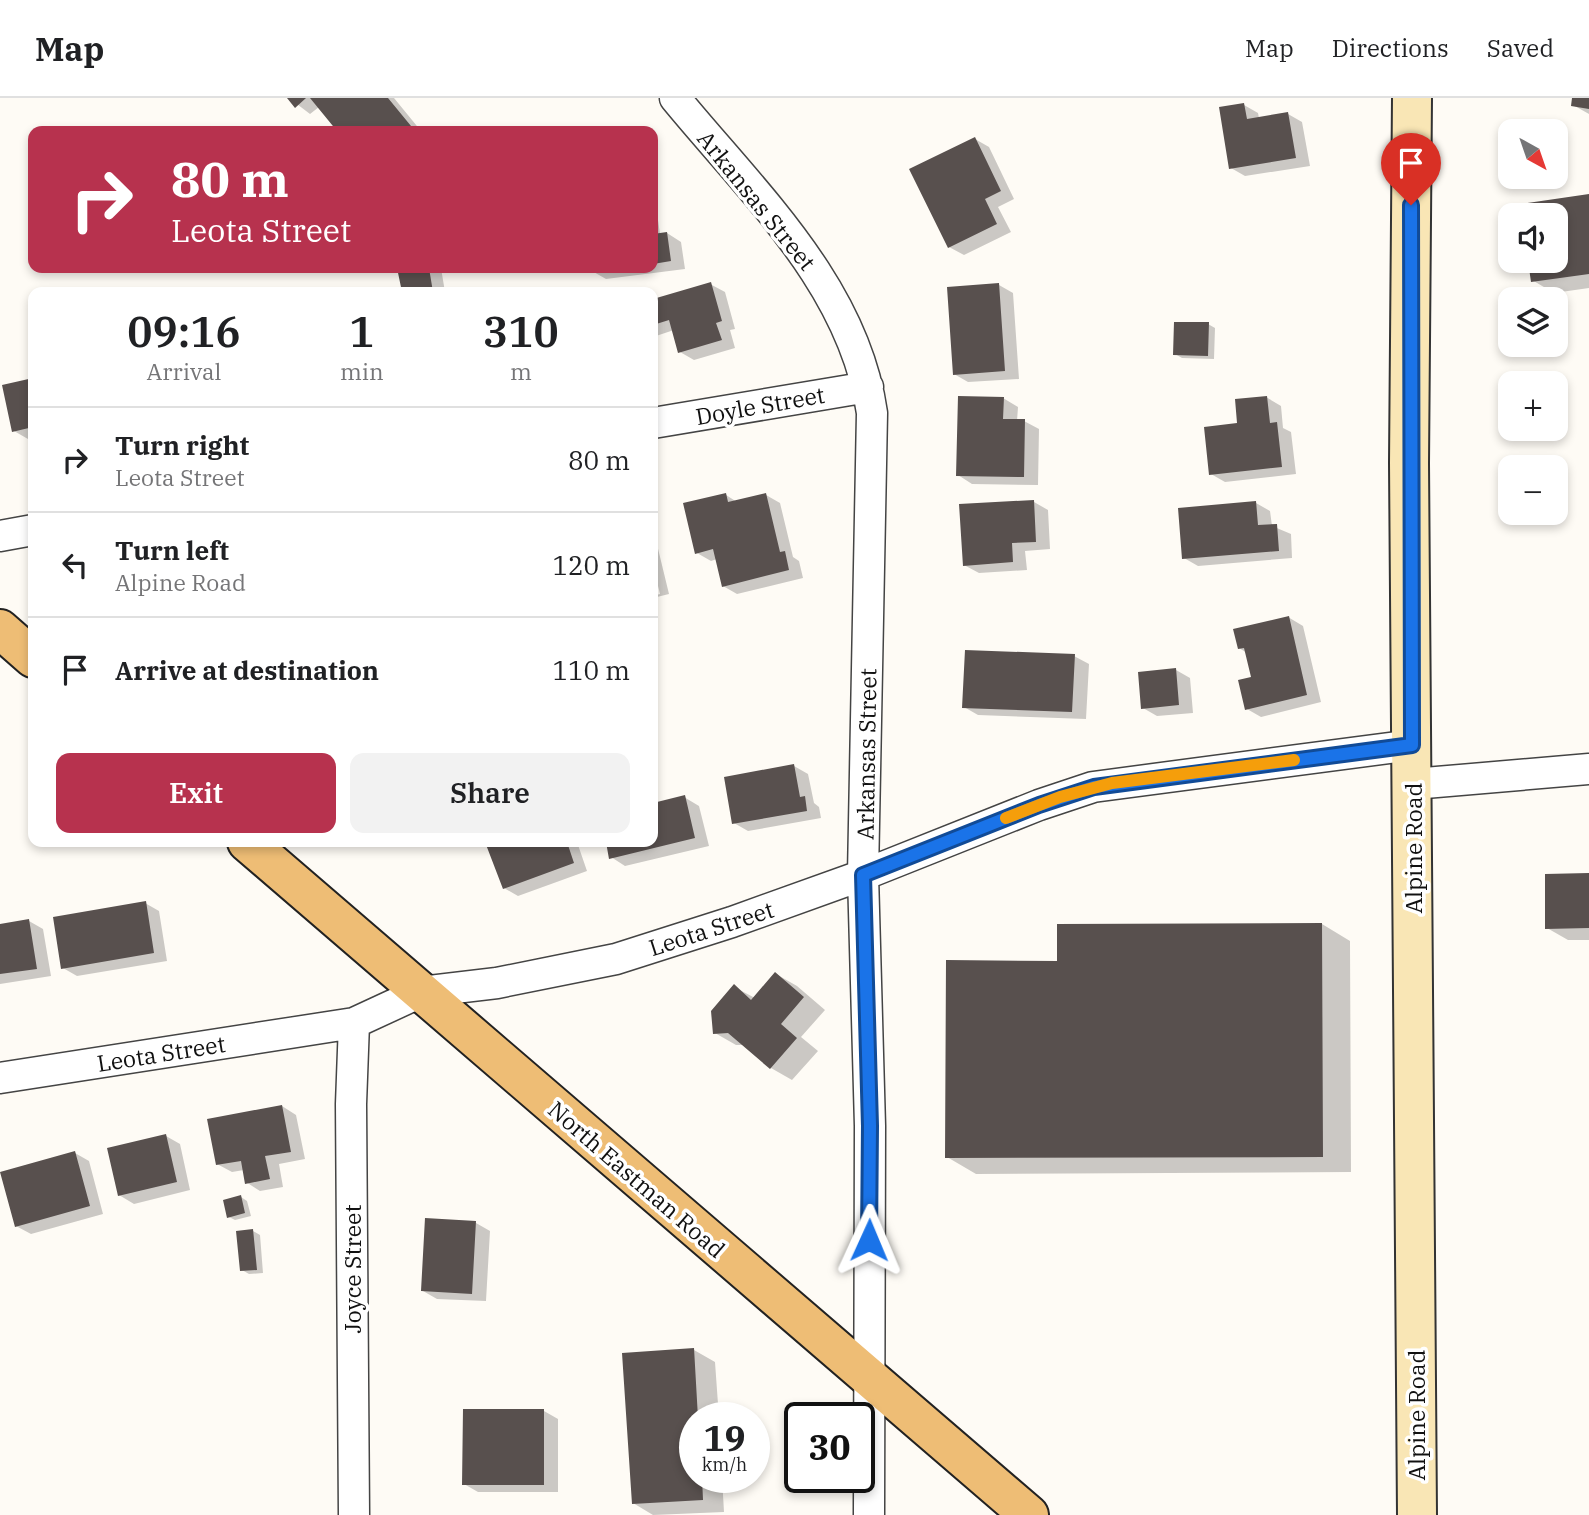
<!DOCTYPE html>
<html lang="en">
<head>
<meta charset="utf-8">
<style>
	:root { --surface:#fff; --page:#f2f2f2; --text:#202124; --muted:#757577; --line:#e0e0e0; --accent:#b7324e }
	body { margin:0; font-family:"IBM Plex Serif",serif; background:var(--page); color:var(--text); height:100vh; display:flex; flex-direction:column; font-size:26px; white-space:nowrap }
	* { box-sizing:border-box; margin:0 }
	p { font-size:23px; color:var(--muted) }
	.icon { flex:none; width:38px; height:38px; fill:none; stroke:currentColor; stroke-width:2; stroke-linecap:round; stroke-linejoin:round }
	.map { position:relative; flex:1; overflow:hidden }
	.side { position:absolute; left:28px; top:189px; width:630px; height:560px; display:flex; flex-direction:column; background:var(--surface); border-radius:14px; box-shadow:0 4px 10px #0003 }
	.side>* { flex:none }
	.top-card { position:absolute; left:28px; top:28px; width:630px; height:147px; border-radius:14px; box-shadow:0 4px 10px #0003; background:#b7324e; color:#fff; overflow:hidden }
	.needle { width:46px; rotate:140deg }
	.tools { position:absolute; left:1498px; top:21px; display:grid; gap:14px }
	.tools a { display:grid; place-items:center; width:70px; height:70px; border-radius:14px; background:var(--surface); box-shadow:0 4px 10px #0003; font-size:35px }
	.speed { position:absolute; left:679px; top:1304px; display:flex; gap:14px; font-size:35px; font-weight:700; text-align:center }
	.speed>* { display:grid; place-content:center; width:91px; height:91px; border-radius:50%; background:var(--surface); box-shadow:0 4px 10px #0003; line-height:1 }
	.speed small { font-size:18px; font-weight:400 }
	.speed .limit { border:4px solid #111; border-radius:10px; background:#fff; color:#111 }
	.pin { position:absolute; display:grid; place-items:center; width:60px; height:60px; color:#fff; margin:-72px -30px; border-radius:50% 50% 50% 0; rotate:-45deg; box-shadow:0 0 7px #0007 }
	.pin .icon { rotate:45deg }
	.me { position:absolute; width:77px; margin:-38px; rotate:1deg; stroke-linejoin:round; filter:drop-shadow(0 0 5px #0008) }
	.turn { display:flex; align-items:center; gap:24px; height:147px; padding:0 28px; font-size:32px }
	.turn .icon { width:91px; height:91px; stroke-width:2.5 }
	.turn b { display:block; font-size:49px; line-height:60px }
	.eta { display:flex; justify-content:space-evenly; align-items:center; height:119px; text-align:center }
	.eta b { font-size:42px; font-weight:600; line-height:49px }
	.button { display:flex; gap:14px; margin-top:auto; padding:14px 28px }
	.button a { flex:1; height:80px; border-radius:14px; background:var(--accent); color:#fff; font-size:28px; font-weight:600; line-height:80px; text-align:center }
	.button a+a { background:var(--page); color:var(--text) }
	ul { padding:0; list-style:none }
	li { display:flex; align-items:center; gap:21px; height:105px; padding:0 28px; border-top:2px solid var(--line) }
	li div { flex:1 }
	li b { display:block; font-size:26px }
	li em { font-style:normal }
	header { display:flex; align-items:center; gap:42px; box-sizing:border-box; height:98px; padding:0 35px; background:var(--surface); border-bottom:2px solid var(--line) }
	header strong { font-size:33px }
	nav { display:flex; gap:38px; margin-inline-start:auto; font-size:24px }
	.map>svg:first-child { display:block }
	.shadow { fill:#0003 }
	.building { fill:#58504e }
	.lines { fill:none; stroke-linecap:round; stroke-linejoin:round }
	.street-casing { stroke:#444; stroke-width:33 }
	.secondary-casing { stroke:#333; stroke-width:42 }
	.primary-casing { stroke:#222; stroke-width:42 }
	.street { stroke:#fff; stroke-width:30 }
	.secondary { stroke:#f9e6b5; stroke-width:38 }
	.primary { stroke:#eebd75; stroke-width:38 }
	.route-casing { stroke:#114b97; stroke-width:18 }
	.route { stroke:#1a73e8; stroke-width:12 }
	.slow { stroke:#f59e0b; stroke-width:12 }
	.labels { text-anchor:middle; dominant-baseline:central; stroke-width:7; stroke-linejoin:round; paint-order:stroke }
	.street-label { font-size:23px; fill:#111; stroke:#fff }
</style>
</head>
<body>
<header>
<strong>Map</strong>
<nav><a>Map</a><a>Directions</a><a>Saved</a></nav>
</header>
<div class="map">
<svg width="1589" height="1417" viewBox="0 0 1589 1417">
	<rect width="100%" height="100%" fill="#fefbf5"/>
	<!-- shadow -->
	<path class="shadow" d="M289 0H394L421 33H339L319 9 310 16Z
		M1574 0H1589V16L1573 7Z
		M1244 7 1258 15 1259 20 1288 16 1302 24 1310 68 1245 78 1231 70Z
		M975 41 989 49 1014 101 998 109 1011 134 964 157 949 149Z
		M653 87 660 136 667 135 681 144 685 171 606 181 592 173V170H653Z
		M1589 98V190L1554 195 1532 182 1530 163H1556V117H1524L1522 107Z
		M399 170H441L445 194H403Z
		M710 186 725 194 735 231 730 232 735 250 694 262 680 254 674 232 653 239V203Z
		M999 187 1013 195 1019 281 968 284 954 276Z
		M1208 226 1215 230 1214 261 1182 260 1175 256Z
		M33 282V340L28 341 14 333 4 288Z
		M1266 299 1281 308 1283 330 1291 334 1296 376 1225 384 1211 376 1239 327Z
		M1003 300 1018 309 1017 323H1024L1039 331 1038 387 972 386 958 377Z
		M726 397 737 404 766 397 780 405 793 459 799 463 803 480 737 496 723 488 717 461 711 463 697 455Z
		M1034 404 1048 412 1050 451 1025 453 1027 472 979 475 964 467Z
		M1256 405 1270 413 1272 428 1291 436 1292 460 1198 468 1184 460Z
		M653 430 669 496 653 500V482L656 497 660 496 653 468Z
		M1288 519 1303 528 1321 604 1261 619 1247 611 1253 580 1247 555 1239 550Z
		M1074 558 1089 566 1086 621 978 617 964 609Z
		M1176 572 1190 580 1193 615 1157 618 1143 610Z
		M794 668 808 676 814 705 819 709 821 720 748 733 734 725Z
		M684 699 699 708 709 748 625 768 611 759 607 744H653V707Z
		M490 744H577L587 773 518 798 504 790Z
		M1589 777V842H1568L1547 830Z
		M145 805 159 813 167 863 77 878 63 870Z
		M29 823 43 831 51 878 0 886V828Z
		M1322 826 1350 843 1351 1074 976 1076 947 1059Z
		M776 876 797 888 825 912 801 939 818 953 792 982 771 970 745 947H736L715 935 734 889 755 900Z
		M282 1008 296 1017 305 1061 279 1066 283 1089 260 1093 246 1084 244 1072 232 1074 217 1066Z
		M166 1038 180 1046 190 1092 134 1106 119 1097Z
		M75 1055 89 1063 103 1116 31 1136 16 1128Z
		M241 1099 247 1103 251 1118 235 1122 229 1119Z
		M427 1122 476 1125 490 1133 486 1203 437 1201 423 1193Z
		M253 1133 260 1137 263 1175 249 1176 242 1172Z
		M694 1252 715 1264 719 1320H695V1379H722L724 1414 653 1417 633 1405Z
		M544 1313 558 1321V1394H478L464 1386Z"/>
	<!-- building -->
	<path class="building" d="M287 0H306L295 10Z
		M310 0H388L411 28 405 33H337Z
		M1572 0H1589V11L1571 8Z
		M1244 5 1247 21 1288 14 1296 60 1229 71 1219 9Z
		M975 39 1001 93 985 101 997 126 948 150 909 71Z
		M1589 96V176L1531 184 1528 163H1556V117H1522L1520 106Z
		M667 134 671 163 653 166V136Z
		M397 170H429L433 194H402Z
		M711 184 722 223 716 225 722 242 678 255 669 222 653 227V201Z
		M999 185 1005 273 953 277 947 189Z
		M1174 224H1209L1208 258 1173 257Z
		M33 280V329L12 334 2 287Z
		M958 298 1004 299 1003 321H1025L1024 379 956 378Z
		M1267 298 1270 325 1277 324 1282 369 1209 377 1204 329 1237 325 1235 301Z
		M726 395 728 404 766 395 780 454 785 453 789 472 722 489 713 451 695 456 683 405Z
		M1034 402 1036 444 1012 445 1013 464 963 468 959 406Z
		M1256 403 1258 427 1277 426 1279 453 1182 461 1178 410Z
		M1289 518 1307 597 1245 612 1238 582 1251 579 1244 550 1238 551 1233 531Z
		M965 552 1075 556 1072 614 962 610Z
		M1176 570 1179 607 1141 611 1138 574Z
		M794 666 800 699 805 698 807 713 732 726 724 679Z
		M685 697 695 740 609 761 606 744H653V705Z
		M485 744H567L574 765 503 791Z
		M1589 775V830L1545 831V776Z
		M146 803 154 855 61 871 53 819Z
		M29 821 37 871 0 876V826Z
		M1322 825 1323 1059 945 1060 946 862 1057 863V826Z
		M775 874 804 899 781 926 797 940 770 971 728 935 713 936 711 913 734 886 751 902Z
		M282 1007 291 1054 265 1058 270 1081 245 1086 241 1063 216 1067 207 1021Z
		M166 1036 177 1084 118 1098 107 1050Z
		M75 1053 90 1108 15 1129 0 1074Z
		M241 1097 245 1115 227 1120 223 1102Z
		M425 1120 476 1123 472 1196 421 1193Z
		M253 1131 257 1172 240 1173 236 1133Z
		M694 1250 698 1320H695V1379H702L703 1402 632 1406 622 1255Z
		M463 1311H544V1387H462Z"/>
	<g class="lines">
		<defs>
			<path id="street" d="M675 0C753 95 854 188 872 315L863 777 870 1028 869 1417
				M653 325 868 289
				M0 438 33 432
				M1413 686 1589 671
				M354 925 351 1006 354 1417
				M0 980 354 925 421 894 497 885 616 861 732 824 863 777 1039 707 1093 689 1412 647"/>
			<path id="secondary" d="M1412 0 1409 365 1417 1417"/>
			<path id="primary" d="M0 531 33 560
				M247 744 1029 1417"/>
		</defs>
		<!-- street casing -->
		<use href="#street" class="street-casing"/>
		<!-- secondary casing -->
		<use href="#secondary" class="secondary-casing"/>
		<!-- primary casing -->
		<use href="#primary" class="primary-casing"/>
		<!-- street -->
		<use href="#street" class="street"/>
		<!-- secondary -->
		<use href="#secondary" class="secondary"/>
		<!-- primary -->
		<use href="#primary" class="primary"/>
	</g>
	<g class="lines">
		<defs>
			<path id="route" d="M869 1142 870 1028 863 777 1039 707 1094 689 1412 647 1411 107"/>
		</defs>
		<!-- route casing -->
		<use href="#route" class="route-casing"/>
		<!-- route -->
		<use href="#route" class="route"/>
		<!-- slow -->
		<path class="slow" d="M1006 720 1060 699 1112 685 1294 662"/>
	</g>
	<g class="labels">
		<!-- street labels -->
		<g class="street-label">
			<text transform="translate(757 102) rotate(51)">Arkansas Street</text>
			<text transform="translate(760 307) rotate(-10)">Doyle Street</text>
			<text transform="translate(866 656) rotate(-89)">Arkansas Street</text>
			<text transform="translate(1413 750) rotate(-90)">Alpine Road</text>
			<text transform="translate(711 830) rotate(-18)">Leota Street</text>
			<text transform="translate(161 955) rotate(-9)">Leota Street</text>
			<text transform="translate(637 1081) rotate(41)">North Eastman Road</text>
			<text transform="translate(352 1171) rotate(-90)">Joyce Street</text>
			<text transform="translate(1416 1317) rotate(-90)">Alpine Road</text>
		</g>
	</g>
</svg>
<div class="tools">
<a><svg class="needle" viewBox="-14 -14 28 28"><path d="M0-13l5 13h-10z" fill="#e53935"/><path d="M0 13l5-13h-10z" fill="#757577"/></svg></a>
<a><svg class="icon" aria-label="sound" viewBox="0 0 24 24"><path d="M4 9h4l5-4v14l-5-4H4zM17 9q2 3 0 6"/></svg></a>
<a><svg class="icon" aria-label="layers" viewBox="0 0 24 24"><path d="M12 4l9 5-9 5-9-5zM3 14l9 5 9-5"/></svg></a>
<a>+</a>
<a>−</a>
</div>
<div class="speed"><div>19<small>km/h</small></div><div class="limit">30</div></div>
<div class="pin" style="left:1411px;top:107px;background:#d93025"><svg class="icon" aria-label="arrive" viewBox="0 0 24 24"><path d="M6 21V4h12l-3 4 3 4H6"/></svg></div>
<svg class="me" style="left:869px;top:1142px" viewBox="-20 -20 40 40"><path d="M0-17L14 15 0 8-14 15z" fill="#1a73e8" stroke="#fff" stroke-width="4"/></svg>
<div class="top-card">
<div class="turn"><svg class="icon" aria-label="right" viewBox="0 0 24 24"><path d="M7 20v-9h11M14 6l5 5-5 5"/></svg><div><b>80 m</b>Leota Street</div></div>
</div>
<section class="side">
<div class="eta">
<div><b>09:16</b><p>Arrival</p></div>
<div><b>1</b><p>min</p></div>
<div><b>310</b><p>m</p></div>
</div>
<ul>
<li><svg class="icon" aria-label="right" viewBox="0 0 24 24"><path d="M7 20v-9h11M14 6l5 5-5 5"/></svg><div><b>Turn right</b><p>Leota Street</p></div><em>80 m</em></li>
<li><svg class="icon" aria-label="left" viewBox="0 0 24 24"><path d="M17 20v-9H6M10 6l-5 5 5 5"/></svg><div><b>Turn left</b><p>Alpine Road</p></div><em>120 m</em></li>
<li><svg class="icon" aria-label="arrive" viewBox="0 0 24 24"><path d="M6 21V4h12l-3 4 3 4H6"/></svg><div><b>Arrive at destination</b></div><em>110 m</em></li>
</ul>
<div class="button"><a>Exit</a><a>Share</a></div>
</section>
</div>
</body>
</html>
